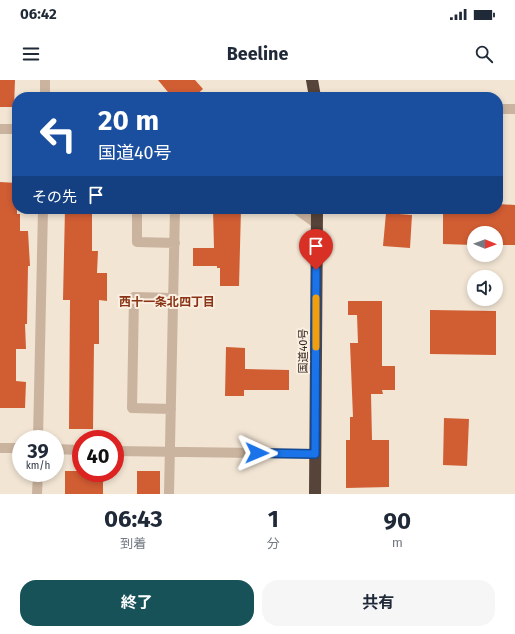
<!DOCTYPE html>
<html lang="ja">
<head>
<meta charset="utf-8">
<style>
	:root { --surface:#fff; --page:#f6f6f7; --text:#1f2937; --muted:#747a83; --accent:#165258 }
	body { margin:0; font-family:"Fira Sans","Noto Sans JP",sans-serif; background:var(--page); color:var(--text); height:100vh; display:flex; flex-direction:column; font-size:15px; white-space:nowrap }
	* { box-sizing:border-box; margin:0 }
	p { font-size:13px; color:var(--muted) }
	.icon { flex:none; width:22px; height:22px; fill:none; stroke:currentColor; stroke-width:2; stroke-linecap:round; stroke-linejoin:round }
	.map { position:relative; height:414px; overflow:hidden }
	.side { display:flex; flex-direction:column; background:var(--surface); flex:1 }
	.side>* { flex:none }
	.top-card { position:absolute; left:12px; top:12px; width:491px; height:122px; border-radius:16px; box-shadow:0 2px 6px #0003; background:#1a4fa0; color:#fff; overflow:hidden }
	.needle { width:26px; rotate:91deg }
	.tools { position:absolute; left:467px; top:146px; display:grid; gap:8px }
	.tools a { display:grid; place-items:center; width:36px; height:36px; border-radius:50%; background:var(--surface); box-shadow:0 2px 6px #0003; font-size:20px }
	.speed { position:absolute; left:12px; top:350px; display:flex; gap:8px; font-size:20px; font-weight:700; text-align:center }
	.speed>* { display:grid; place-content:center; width:52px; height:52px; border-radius:50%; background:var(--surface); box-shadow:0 2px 6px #0003; line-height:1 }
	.speed small { font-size:10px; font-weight:400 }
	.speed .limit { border:6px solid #d22; background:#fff; color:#111 }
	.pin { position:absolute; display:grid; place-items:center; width:34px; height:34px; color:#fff; margin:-41px -17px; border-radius:50% 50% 50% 0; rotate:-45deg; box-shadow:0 0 4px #0007 }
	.pin .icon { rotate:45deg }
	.me { position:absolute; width:44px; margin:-22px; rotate:91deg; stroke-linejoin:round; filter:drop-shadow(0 0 3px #0008) }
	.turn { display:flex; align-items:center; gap:14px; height:84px; padding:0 20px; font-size:18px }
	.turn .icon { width:52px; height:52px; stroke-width:2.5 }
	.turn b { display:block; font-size:28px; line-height:34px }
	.then { display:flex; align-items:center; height:38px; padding:0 20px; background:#0003; gap:8px; font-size:15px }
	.eta { display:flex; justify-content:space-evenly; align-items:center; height:68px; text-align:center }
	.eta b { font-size:24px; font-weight:700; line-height:28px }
	.button { display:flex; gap:8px; margin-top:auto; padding:8px 20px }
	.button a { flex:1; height:46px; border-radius:16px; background:var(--accent); color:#fff; font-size:16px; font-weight:700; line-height:46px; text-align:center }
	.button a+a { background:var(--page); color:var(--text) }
	.status { display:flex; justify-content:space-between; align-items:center; height:28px; padding:0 20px; background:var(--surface); direction:ltr }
	.status svg { height:11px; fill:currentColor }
	header { display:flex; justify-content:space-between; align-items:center; height:52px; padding:0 20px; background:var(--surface); font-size:18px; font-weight:700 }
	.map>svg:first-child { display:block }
	.building { fill:#d15d33 }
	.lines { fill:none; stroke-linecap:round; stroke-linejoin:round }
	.minor { stroke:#cbb49f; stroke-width:10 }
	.highway { stroke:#564339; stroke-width:12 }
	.route-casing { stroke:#114b97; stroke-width:10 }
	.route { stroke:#1a73e8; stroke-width:7 }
	.slow { stroke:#f59e0b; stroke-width:7 }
	.labels { text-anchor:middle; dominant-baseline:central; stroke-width:4; stroke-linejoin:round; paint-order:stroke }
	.street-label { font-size:11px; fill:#342923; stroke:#faefe0 }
	.neighbourhood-label { font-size:12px; font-weight:bold; fill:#893416; stroke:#faefe0 }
</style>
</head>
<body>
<div class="status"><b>06:42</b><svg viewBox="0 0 49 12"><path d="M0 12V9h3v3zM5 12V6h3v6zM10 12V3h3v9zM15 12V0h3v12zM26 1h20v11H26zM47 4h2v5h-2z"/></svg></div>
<header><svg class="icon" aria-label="menu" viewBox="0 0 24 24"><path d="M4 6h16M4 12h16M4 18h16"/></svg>Beeline<svg class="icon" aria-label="search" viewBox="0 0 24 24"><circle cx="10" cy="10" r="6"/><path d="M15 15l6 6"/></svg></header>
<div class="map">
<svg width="515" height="414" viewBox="0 0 515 414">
	<rect width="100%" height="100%" fill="#f2e5d4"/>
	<!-- building -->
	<path class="building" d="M0 0H15L14 27H0Z
		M158 0H195L203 9 194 17H172Z
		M0 102 17 103V134H20V151H28L30 186H28L27 244H25L26 269H16V301L26 302 25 328H0Z
		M498 124 515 125V165H496V153H474V165L443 164V129H498Z
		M65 129H92V171H98L97 193H107V221L99 220V264H94L93 349H69L70 220H63Z
		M213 129H241L239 206H220V188H217V186H193V168H214Z
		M386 133 412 135 410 168 383 166Z
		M348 221H382V286H395V310H382L383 314H371L372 360H389V407L346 408V360H350V337H353L350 263H358L357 235H348Z
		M430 230 496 231V275L430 274Z
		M226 267 245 268V289L289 290V310H244V316H225Z
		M444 338 469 339 467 386 443 385Z
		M65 391H81V393H89V396H103V414H65Z
		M137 391H160V414H137Z"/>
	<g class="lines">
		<!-- minor -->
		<path class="minor" d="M45 17V0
			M498 29H515
			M0 49H17
			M137 129V162L175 163
			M296 129 317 144
			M171 329 132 328 134 217 173 218
			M38 359 43 129
			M0 368H21
			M55 369 81 370
			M115 371 315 374
			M37 414 38 393
			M169 414 175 129"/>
		<!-- highway -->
		<path class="highway" d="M312 0 315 17
			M315 414 317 129"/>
	</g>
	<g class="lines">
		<defs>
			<path id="route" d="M257 373 315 374 316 190"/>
		</defs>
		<!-- route casing -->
		<use href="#route" class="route-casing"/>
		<!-- route -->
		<use href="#route" class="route"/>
		<!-- slow -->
		<path class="slow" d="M316 267V218"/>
	</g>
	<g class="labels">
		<!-- street labels -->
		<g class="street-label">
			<text transform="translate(303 271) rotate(-90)">国道40号</text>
		</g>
		<!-- neighbourhood labels -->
		<g class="neighbourhood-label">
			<text x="167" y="222">西十一条北四丁目</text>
		</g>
	</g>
</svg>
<div class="tools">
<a><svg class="needle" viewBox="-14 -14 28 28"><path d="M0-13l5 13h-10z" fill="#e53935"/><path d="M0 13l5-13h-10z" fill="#747a83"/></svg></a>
<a><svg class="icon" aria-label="sound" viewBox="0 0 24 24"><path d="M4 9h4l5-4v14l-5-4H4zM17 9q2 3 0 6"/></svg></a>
</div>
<div class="speed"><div>39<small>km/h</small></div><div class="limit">40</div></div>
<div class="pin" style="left:316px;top:190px;background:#d93025"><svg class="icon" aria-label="arrive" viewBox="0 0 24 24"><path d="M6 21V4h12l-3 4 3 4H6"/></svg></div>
<svg class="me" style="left:257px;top:373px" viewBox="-20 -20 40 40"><path d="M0-17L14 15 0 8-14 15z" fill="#1a73e8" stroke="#fff" stroke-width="4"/></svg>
<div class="top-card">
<div class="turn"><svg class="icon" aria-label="left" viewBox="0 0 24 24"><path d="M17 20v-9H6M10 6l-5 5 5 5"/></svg><div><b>20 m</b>国道40号</div></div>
<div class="then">その先<svg class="icon" aria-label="arrive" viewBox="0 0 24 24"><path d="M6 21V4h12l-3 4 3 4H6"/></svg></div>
</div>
</div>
<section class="side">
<div class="eta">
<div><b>06:43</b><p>到着</p></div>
<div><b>1</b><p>分</p></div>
<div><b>90</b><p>m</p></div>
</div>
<div class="button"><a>終了</a><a>共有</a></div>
</section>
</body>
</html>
